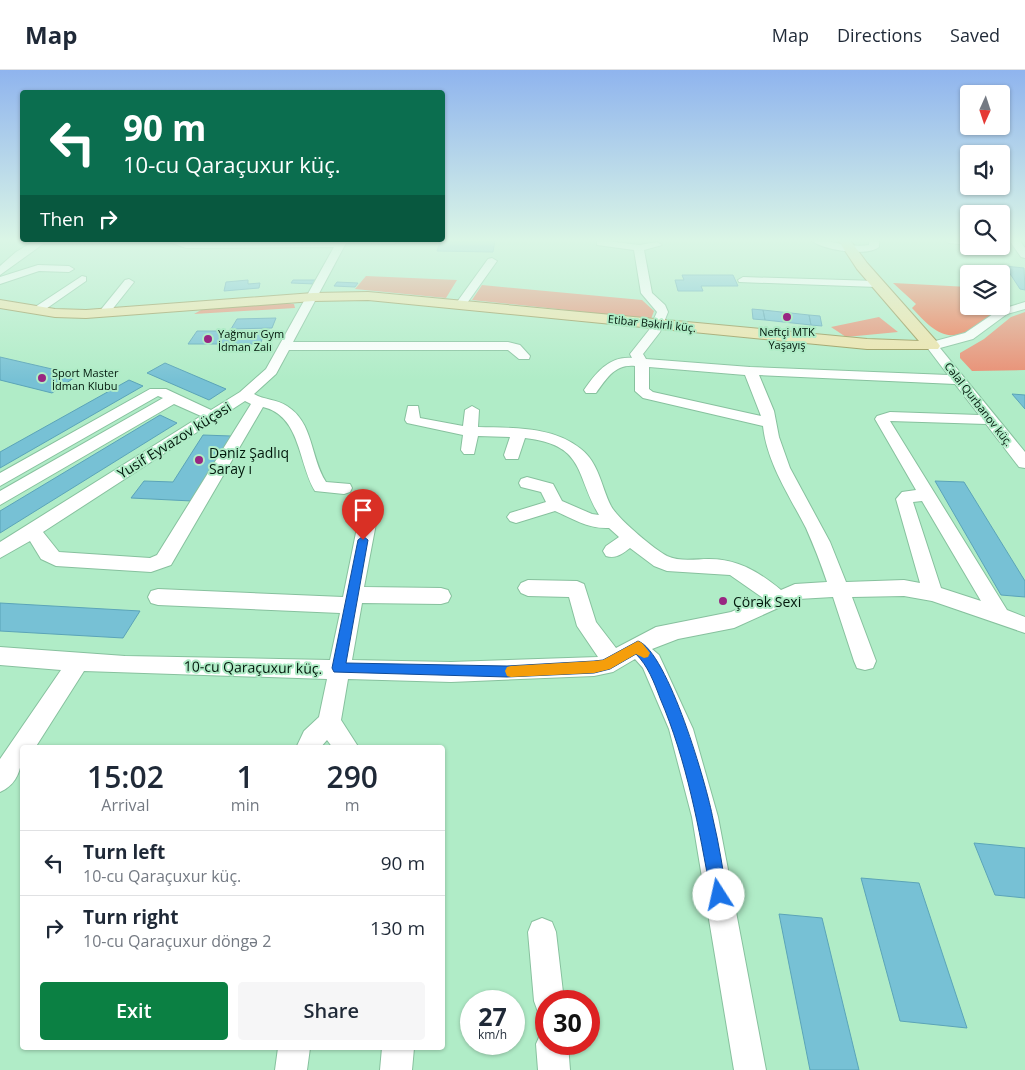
<!DOCTYPE html>
<html lang="en">
<head>
<meta charset="utf-8">
<style>
	:root { --surface:#fff; --page:#f6f6f7; --text:#1f2937; --muted:#747a83; --line:#e0e1e3; --accent:#0b8043 }
	body { margin:0; font-family:"Open Sans",sans-serif; background:var(--page); color:var(--text); height:100vh; display:flex; flex-direction:column; font-size:19px; white-space:nowrap }
	* { box-sizing:border-box; margin:0 }
	p { font-size:16px; color:var(--muted) }
	.icon { flex:none; width:28px; height:28px; fill:none; stroke:currentColor; stroke-width:2; stroke-linecap:round; stroke-linejoin:round }
	.map { position:relative; flex:1; overflow:hidden }
	.sheet { position:absolute; left:20px; top:675px; width:425px; height:305px; display:flex; flex-direction:column; background:var(--surface); border-radius:5px; box-shadow:0 1px 4px #0004 }
	.sheet>* { flex:none }
	.guide { position:absolute; left:20px; top:20px; width:425px; height:152px; border-radius:5px; box-shadow:0 1px 4px #0004; background:#0b6e4f; color:#fff; overflow:hidden }
	.needle { width:32px; rotate:183deg }
	.tools { position:absolute; left:960px; top:15px; display:grid; gap:10px }
	.tools a { display:grid; place-items:center; width:50px; height:50px; border-radius:5px; background:var(--surface); box-shadow:0 1px 4px #0004; font-size:25px }
	.speed { position:absolute; left:460px; top:920px; display:flex; gap:10px; font-size:25px; font-weight:700; text-align:center }
	.speed>* { display:grid; place-content:center; width:65px; height:65px; border-radius:50%; background:var(--surface); box-shadow:0 1px 4px #0004; line-height:1 }
	.speed small { font-size:12px; font-weight:400 }
	.speed .limit { border:8px solid #d22; background:#fff; color:#111 }
	.pin { position:absolute; display:grid; place-items:center; width:42px; height:42px; color:#fff; margin:-51px -21px; border-radius:50% 50% 50% 0; rotate:-45deg; box-shadow:0 0 5px #0007 }
	.pin .icon { rotate:45deg }
	.me { position:absolute; width:55px; margin:-28px; rotate:350deg; stroke-linejoin:round; filter:drop-shadow(0 0 4px #0008) }
	.turn { display:flex; align-items:center; gap:18px; height:105px; padding:0 20px; font-size:22px }
	.turn .icon { width:65px; height:65px; stroke-width:2.5 }
	.turn b { display:block; font-size:35px; line-height:42px }
	.then { display:flex; align-items:center; height:48px; padding:0 20px; background:#0003; gap:10px; font-size:19px }
	.eta { display:flex; justify-content:space-evenly; align-items:center; height:85px; text-align:center }
	.eta b { font-size:30px; font-weight:600; line-height:35px }
	.button { display:flex; gap:10px; margin-top:auto; padding:10px 20px }
	.button a { flex:1; height:58px; border-radius:5px; background:var(--accent); color:#fff; font-size:20px; font-weight:600; line-height:58px; text-align:center }
	.button a+a { background:var(--page); color:var(--text) }
	ul { padding:0; list-style:none }
	li { display:flex; align-items:center; gap:15px; height:65px; padding:0 20px; border-top:1px solid var(--line) }
	li div { flex:1 }
	li b { display:block; font-size:19px }
	li em { font-style:normal }
	header { display:flex; align-items:center; gap:30px; box-sizing:border-box; height:70px; padding:0 25px; background:var(--surface); border-bottom:1px solid var(--line) }
	header strong { font-size:24px }
	nav { display:flex; gap:28px; margin-inline-start:auto; font-size:18px }
	.map>svg:first-child { display:block }
	.green { fill:#ea8e73 }
	.forest { fill:#f17753 }
	.building { fill:#77c1d5; stroke:#5ba4b8 }
	.lines { fill:none; stroke-linecap:round; stroke-linejoin:round }
	.minor-casing { stroke:#87c19e; stroke-width:2 }
	.major-casing { stroke:#96904e; stroke-width:2 }
	.minor { fill:#fff; fill-rule:evenodd }
	.major { fill:#efe3aa; fill-rule:evenodd }
	.route { fill:#1a73e8; stroke:#114b97 }
	.slow { fill:#f59e0b }
	.poi-dot { fill:#992682; stroke:#b0ecc7; stroke-width:2 }
	.labels { text-anchor:middle; dominant-baseline:central; stroke-width:4; stroke-linejoin:round; paint-order:stroke }
	.far-street-label { font-size:11px; fill:#02180c; stroke:#b0ecc7 }
	.far-poi-label { font-size:11px; fill:#02180c; stroke:#b0ecc7; text-anchor:start }
	.street-label { font-size:14px; fill:#02180c; stroke:#b0ecc7 }
	.poi-label { font-size:14px; fill:#02180c; stroke:#b0ecc7; text-anchor:start }
</style>
</head>
<body>
<header>
<strong>Map</strong>
<nav><a>Map</a><a>Directions</a><a>Saved</a></nav>
</header>
<div class="map">
<svg width="1025" height="1000" viewBox="0 0 1025 1000">
	<rect width="100%" height="100%" fill="#b0ecc7"/>
	<!-- green -->
	<path class="green" d="M366 206 457 210 446 228 355 219Z
		M482 215 642 230 654 241 651 249 472 230Z
		M283 233 294 234 295 238 194 244 203 239Z
		M1025 242V300L972 301 960 288V283L984 269 1011 247Z
		M879 247 898 262 846 267 831 257Z"/>
	<!-- forest -->
	<path class="forest" d="M893 213 969 217V236H1003L968 262C943 273 928 255 912 238L916 234Z"/>
	<!-- building -->
	<path class="building" d="M441 170H495L493 182 437 181Z
		M1005 196 1024 198 1025 220 1020 219Z
		M682 205H733L738 216H701L703 221H678L675 210H684Z
		M248 210V214L260 213 259 218 224 221 226 212Z
		M293 210H317L315 214 291 213Z
		M337 212 358 213 355 217 334 216Z
		M752 239 763 240 765 250 753 249Z
		M763 240 809 245 811 255 765 250Z
		M809 245 820 246 822 256 811 255Z
		M276 248 272 258 231 259 237 249Z
		M197 261H266L260 274H188Z
		M0 287 78 305 52 323 0 310Z
		M165 293 226 319 209 330 147 303Z
		M129 310 143 316 0 398V382Z
		M1012 324 1025 325V339Z
		M160 345 177 353 0 463V441Z
		M203 365 231 366 192 431 131 428 144 411 173 412Z
		M935 411 964 412 1025 511V527L1001 525Z
		M0 533 140 541 123 568 0 561Z
		M974 773 1025 778V828L995 825Z
		M861 808 919 813 967 958 900 951Z
		M779 844 822 848 859 1000H810Z"/>
	<g class="lines">
		<defs>
			<path id="minor" d="M36 170H182L186 172 398 170 394 174 346 173 293 272H508L520 275 530 286 529 289H519L508 280H289L276 304 254 324C264 330 277 329 287 336 314 353 310 387 326 412L350 414 352 418 350 422 344 424 315 421C298 393 301 346 263 337L171 495 151 502 56 496 41 489 30 471 0 488V472L201 346 174 334 0 435V421L163 328 158 326 0 416V403L150 319H166L211 340 240 322 266 299 334 177 186 178 172 173 43 174 0 205V196L16 182ZM245 331 251 334 157 485 150 488 59 482 43 462Z
				M600 170 639 175 657 172 662 175 644 180 652 223 665 235 668 242 660 262 643 284 646 289 750 297 948 305 926 276 928 273 965 263 999 240 1025 232V239L1007 244 973 269 940 278 1025 382V398L1019 397 986 354 890 351 1007 540 1025 547V563L932 531 904 526 852 527 876 591 873 598 865 600 857 598 854 591 833 527 798 529 734 558 678 569 652 579 659 585 693 659 718 747 766 1000H734L692 747 669 659 643 598 635 589 613 602 594 606 451 612 348 609 341 650 359 678H333L327 670 320 678H296L304 661 319 647 327 609 84 601 35 678H22C22 696 19 714 0 722V689L61 600 0 595V577L125 586 330 590 340 543 158 535 151 533 148 527 151 521 158 519 343 527 360 443 363 439 369 437 375 439 378 443 364 517 441 518 448 520 451 526 448 532 441 534 362 533 352 590 451 592 598 587 577 556 569 527 528 526 521 523 518 518 521 513 528 510 577 511 584 514 596 552 616 578 656 557 731 542 763 528 730 505 667 501 654 496 630 478C622 484 616 489 606 486L603 481 606 476 619 467 609 458C588 459 574 449 555 441L516 453 510 451 507 447 510 443 546 432 541 422 521 417 519 413 521 409 527 407 553 414 562 431 592 444 599 445C575 405 586 375 525 368L518 389H506L504 385 510 367 478 366 474 384H464L461 380 463 365 407 353 405 350 408 336H418L420 348 463 356 465 340 472 336 479 340 478 357C512 358 553 356 581 379 599 393 601 416 611 436 618 449 654 479 667 486 679 492 696 489 709 489 738 489 759 502 781 520L795 514 827 512C821 494 814 476 806 458 789 425 767 393 763 356L643 328 635 321V296C615 294 607 308 596 323H586L584 320C596 303 609 286 632 288L630 284 649 260 657 242 641 223 634 180 597 175V171ZM649 297 745 305 761 346 653 322 649 319ZM759 305 955 314 979 345 890 342 877 346 875 349 916 420 902 422 896 429 920 513 904 510 846 512 830 472 790 398 779 367 774 341ZM922 431 981 531 941 518 913 432Z
				M811 170C831 170 849 178 869 175V170H879V177C867 187 822 180 811 170Z
				M944 170H969V175L949 173Z
				M1009 170H1019L1025 178V188L1021 187Z
				M492 188 497 191 465 236H457V232L488 189Z
				M38 195 69 196 74 199 69 202 39 201 0 214V207Z
				M82 206 86 207V211L40 243H32V239Z
				M743 207 877 211 882 214 877 217 739 212 738 210Z
				M129 209 134 212 107 246H99V242L125 210Z
				M542 848 552 852 556 862 564 931H546V945L538 942 534 931 528 862 532 852Z
				M546 961V974H568L570 1000H538L536 974 541 963Z
				M278 978H310L307 1000H275Z
				M382 978H414L412 1000H380Z"/>
			<path id="major" d="M838 170H850L867 193 938 273 940 276 938 279H867L368 230 313 231 86 248 55 247 0 238V230L55 239 86 240 313 223 368 222 867 269 919 271 857 199Z"/>
		</defs>
		<!-- minor casing -->
		<use href="#minor" class="minor-casing"/>
		<!-- major casing -->
		<use href="#major" class="major-casing"/>
		<!-- minor -->
		<use href="#minor" class="minor"/>
		<!-- major -->
		<use href="#major" class="major"/>
	</g>
	<!-- sky -->
	<linearGradient id="sky" x2="0" y2="1"><stop stop-color="#8fb4ee"/><stop offset="0.55" stop-color="#dbf6e6"/><stop offset="1" stop-color="#dbf6e6" stop-opacity="0"/></linearGradient>
	<rect width="1025" height="310" fill="url(#sky)"/>
	<!-- route -->
	<path class="route" d="M363 466 368 470 346 593 507 596 594 591 603 590 638 571C668 582 707 716 713 749 719 774 723 800 727 825L725 831 719 833 713 831 711 825C699 758 687 691 660 628 654 612 648 596 636 584L610 599 594 603 507 607 334 602 332 598 358 470Z"/>
	<!-- slow -->
	<path class="slow" d="M638 571 642 573 650 583 648 587 644 588 636 584 610 599 594 603 511 607 507 606 505 601 507 597 511 596 594 591 603 590Z"/>
	<!-- markers -->
	<g class="poi-dot">
		<circle cx="787" cy="247" r="5"/>
		<circle cx="208" cy="269" r="5"/>
		<circle cx="42" cy="308" r="5"/>
		<circle cx="199" cy="390" r="5"/>
		<circle cx="723" cy="531" r="5"/>
	</g>
	<g class="labels">
		<!-- far-street labels -->
		<g class="far-street-label">
			<text transform="translate(652 253) rotate(6)">Etibar Bəkirli küç.</text>
			<text transform="translate(979 334) rotate(52)">Cəlal Qurbanov küç.</text>
		</g>
		<!-- far-poi labels -->
		<g class="far-poi-label">
			<text x="787" y="261" text-anchor="middle">Neftçi MTK<tspan x="787" dy="13">Yaşayış</tspan></text>
			<text x="218" y="263">Yağmur Gym<tspan x="218" dy="13">İdman Zalı</tspan></text>
			<text x="52" y="302">Sport Master<tspan x="52" dy="13">İdman Klubu</tspan></text>
		</g>
		<!-- street labels -->
		<g class="street-label">
			<text transform="translate(174 370) rotate(-32)">Yusif Eyvazov küçəsi</text>
			<text transform="translate(253 597) rotate(1)">10-cu Qaraçuxur küç.</text>
		</g>
		<!-- poi labels -->
		<g class="poi-label">
			<text x="209" y="382">Dəniz Şadlıq<tspan x="209" dy="16">Saray ı</tspan></text>
			<text x="733" y="531">Çörək Sexi</text>
		</g>
	</g>
</svg>
<div class="tools">
<a><svg class="needle" viewBox="-14 -14 28 28"><path d="M0-13l5 13h-10z" fill="#e53935"/><path d="M0 13l5-13h-10z" fill="#747a83"/></svg></a>
<a><svg class="icon" aria-label="sound" viewBox="0 0 24 24"><path d="M4 9h4l5-4v14l-5-4H4zM17 9q2 3 0 6"/></svg></a>
<a><svg class="icon" aria-label="search" viewBox="0 0 24 24"><circle cx="10" cy="10" r="6"/><path d="M15 15l6 6"/></svg></a>
<a><svg class="icon" aria-label="layers" viewBox="0 0 24 24"><path d="M12 4l9 5-9 5-9-5zM3 14l9 5 9-5"/></svg></a>
</div>
<div class="speed"><div>27<small>km/h</small></div><div class="limit">30</div></div>
<div class="pin" style="left:363px;top:470px;background:#d93025"><svg class="icon" aria-label="arrive" viewBox="0 0 24 24"><path d="M6 21V4h12l-3 4 3 4H6"/></svg></div>
<svg class="me" style="left:719px;top:825px" viewBox="-20 -20 40 40"><circle r="19" fill="#fff"/><path d="M0-13L10 11 0 6-10 11z" fill="#1a73e8"/></svg>
<div class="guide">
<div class="turn"><svg class="icon" aria-label="left" viewBox="0 0 24 24"><path d="M17 20v-9H6M10 6l-5 5 5 5"/></svg><div><b>90 m</b>10-cu Qaraçuxur küç.</div></div>
<div class="then">Then<svg class="icon" aria-label="right" viewBox="0 0 24 24"><path d="M7 20v-9h11M14 6l5 5-5 5"/></svg></div>
</div>
<section class="sheet">
<div class="eta">
<div><b>15:02</b><p>Arrival</p></div>
<div><b>1</b><p>min</p></div>
<div><b>290</b><p>m</p></div>
</div>
<ul>
<li><svg class="icon" aria-label="left" viewBox="0 0 24 24"><path d="M17 20v-9H6M10 6l-5 5 5 5"/></svg><div><b>Turn left</b><p>10-cu Qaraçuxur küç.</p></div><em>90 m</em></li>
<li><svg class="icon" aria-label="right" viewBox="0 0 24 24"><path d="M7 20v-9h11M14 6l5 5-5 5"/></svg><div><b>Turn right</b><p>10-cu Qaraçuxur döngə 2</p></div><em>130 m</em></li>
</ul>
<div class="button"><a>Exit</a><a>Share</a></div>
</section>
</div>
</body>
</html>
